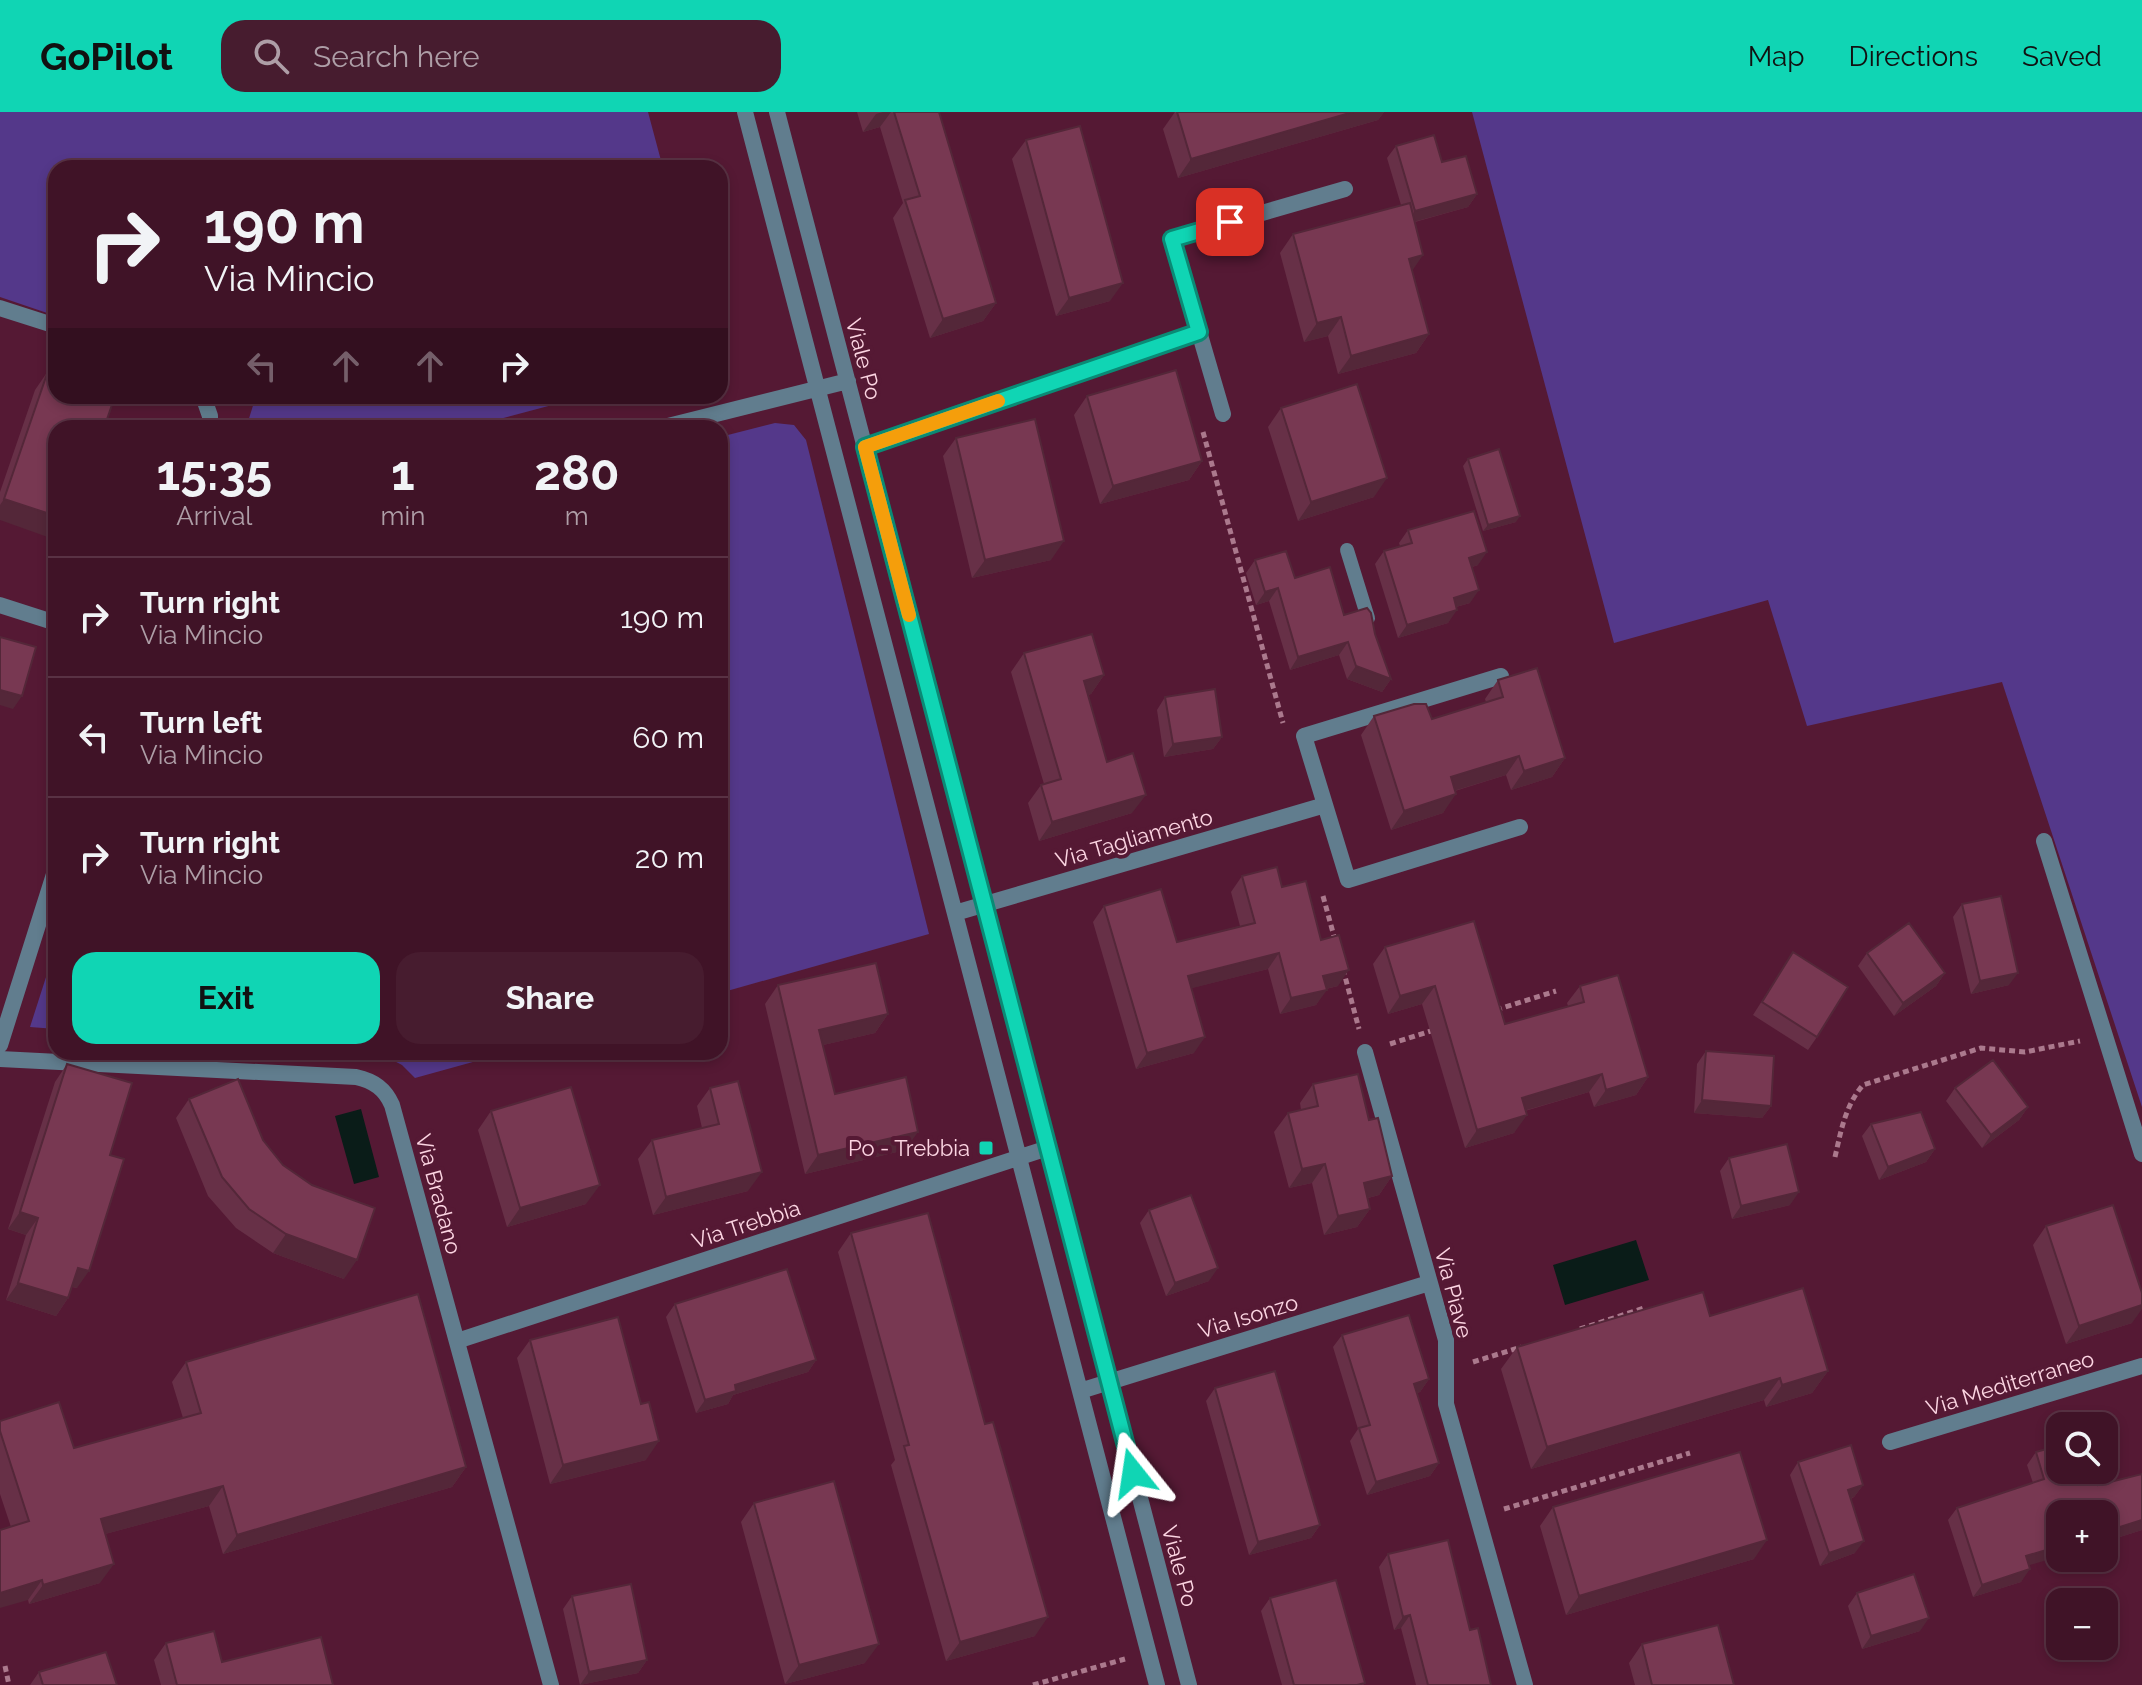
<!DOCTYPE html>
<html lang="en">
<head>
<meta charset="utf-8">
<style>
	:root { --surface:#401327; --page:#471c2f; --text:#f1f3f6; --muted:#ae9ea7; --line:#593244; --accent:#10d5b4 }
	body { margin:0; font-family:Raleway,sans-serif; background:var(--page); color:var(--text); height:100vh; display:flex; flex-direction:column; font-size:30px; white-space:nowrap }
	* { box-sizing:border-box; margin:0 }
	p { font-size:26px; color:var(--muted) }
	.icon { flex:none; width:44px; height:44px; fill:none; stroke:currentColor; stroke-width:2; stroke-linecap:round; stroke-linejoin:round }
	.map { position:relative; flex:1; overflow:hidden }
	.details { position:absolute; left:48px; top:308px; width:680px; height:640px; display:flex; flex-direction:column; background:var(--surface); border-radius:24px; box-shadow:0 4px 12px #0003,0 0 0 2px var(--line) }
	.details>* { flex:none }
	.top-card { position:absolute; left:48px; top:48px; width:680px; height:244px; border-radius:24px; box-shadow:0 4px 12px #0003,0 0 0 2px var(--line); background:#401327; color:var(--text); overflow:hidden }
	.tools { position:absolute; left:2046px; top:1300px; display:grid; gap:16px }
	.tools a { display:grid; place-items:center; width:72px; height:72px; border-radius:16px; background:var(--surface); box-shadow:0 4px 12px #0003,0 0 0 2px var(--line); font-size:40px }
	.pin { position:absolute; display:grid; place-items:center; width:68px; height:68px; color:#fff; margin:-34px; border-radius:16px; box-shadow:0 4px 12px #0006 }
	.me { position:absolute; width:88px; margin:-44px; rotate:345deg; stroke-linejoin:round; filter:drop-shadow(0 0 6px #0008) }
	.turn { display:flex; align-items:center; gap:28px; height:168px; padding:0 24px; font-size:36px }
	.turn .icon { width:104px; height:104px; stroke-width:2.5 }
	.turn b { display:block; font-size:56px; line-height:68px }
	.lanes { display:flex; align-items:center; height:76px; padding:0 24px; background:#0003; justify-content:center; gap:40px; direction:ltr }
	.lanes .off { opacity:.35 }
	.eta { display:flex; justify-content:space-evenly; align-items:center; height:136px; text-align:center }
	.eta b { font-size:48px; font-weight:700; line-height:56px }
	.action { display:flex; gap:16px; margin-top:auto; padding:16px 24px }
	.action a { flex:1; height:92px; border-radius:24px; background:var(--accent); color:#111; font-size:32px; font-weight:700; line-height:92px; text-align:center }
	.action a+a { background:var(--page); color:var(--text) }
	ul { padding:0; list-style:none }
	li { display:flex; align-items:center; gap:24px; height:120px; padding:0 24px; border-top:2px solid var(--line) }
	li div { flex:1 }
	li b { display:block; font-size:30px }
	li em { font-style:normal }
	header { display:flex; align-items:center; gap:48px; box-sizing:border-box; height:112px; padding:0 40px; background:var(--accent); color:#111 }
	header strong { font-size:38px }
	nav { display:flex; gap:44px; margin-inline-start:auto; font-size:28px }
	.search { width:560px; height:72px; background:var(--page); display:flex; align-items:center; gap:20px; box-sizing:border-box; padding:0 28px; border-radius:24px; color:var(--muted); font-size:30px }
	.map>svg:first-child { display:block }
	.green { fill:#54388a }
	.water { fill:#0a1c18 }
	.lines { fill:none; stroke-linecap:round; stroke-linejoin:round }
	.path { stroke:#ab798d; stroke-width:5; stroke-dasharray:6 4; stroke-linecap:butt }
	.lane { stroke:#617d8e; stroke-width:14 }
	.street { stroke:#617d8e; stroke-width:16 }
	.wall { fill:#673047 }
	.shaded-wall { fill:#542739 }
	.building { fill:#783852; stroke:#542739; stroke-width:2 }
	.route-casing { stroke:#0a8a75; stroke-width:20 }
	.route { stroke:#10d5b4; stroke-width:14 }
	.slow { stroke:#f59e0b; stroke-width:14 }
	.poi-dot { fill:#10d5b4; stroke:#551934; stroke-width:3 }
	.labels { text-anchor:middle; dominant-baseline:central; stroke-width:8; stroke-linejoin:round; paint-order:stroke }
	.street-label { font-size:22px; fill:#fcd5e2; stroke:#551934 }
	.poi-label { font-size:22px; fill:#fcd5e2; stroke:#551934; text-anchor:end }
</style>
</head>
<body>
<header>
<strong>GoPilot</strong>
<div class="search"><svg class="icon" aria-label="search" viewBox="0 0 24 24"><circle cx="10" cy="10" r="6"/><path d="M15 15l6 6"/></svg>Search here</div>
<nav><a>Map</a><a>Directions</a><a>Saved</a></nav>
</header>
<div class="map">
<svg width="2142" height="1573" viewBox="0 0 2142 1573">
	<rect width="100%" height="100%" fill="#551934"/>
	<!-- green -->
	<path class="green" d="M0 0H648L663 56H56V204L0 185Z
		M1472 0H2142V995L2002 570 1807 614 1768 488 1614 531Z
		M256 284H586L466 316H246Z
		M775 311 794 313 806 328 929 822 720 881V325Z
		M56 834V917L30 915Z
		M377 940H509L415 966 402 953Z"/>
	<!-- water -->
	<path class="water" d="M361 997 379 1065 354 1072 335 1004Z
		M1636 1128 1649 1168 1565 1193 1553 1153Z"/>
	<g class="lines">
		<!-- path -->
		<path class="path" d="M1203 320 1283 611
			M1323 784 1335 828
			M1343 857 1359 917
			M1496 898 1556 879
			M1390 932 1434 918
			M1835 1045C1841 1019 1845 994 1863 973L1981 936 2025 940 2080 929
			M1580 1217 1644 1196
			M1473 1250 1521 1235
			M1504 1397 1690 1341
			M5 1554 9 1573
			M1033 1573 1125 1547"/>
		<!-- lane -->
		<path class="lane" d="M1347 438 1368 506"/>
		<!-- street -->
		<path class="street" d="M745 0 1157 1573
			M777 0 1189 1573
			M0 196 56 214
			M203 284 210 304V316
			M1223 302 1172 127 1345 77
			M660 316 848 269
			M865 335 1199 220
			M0 493 56 511
			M1501 564 1304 624 1348 768 1520 715
			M2044 729 2142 1042
			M955 801 1325 693
			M0 933 56 756
			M1365 940 1446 1228V1292L1525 1573
			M0 947 356 965C374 969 385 977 392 993L551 1573
			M457 1229 1048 1036
			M1080 1279 1429 1171
			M1890 1330 2142 1254"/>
	</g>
	<!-- wall -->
	<path class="wall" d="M857 0H939L996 191 983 209 930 226 893 106 903 91 880 15 863 20Z
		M1175 0H1384L1378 8 1178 66 1163 17Z
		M1026 28 1110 189 1056 204 1012 47Z
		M1396 34 1442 50 1477 82 1468 95 1415 110 1412 159 1429 222 1416 241 1338 262 1328 224 1304 230 1280 141 1293 122 1401 93 1387 46Z
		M48 259 0 408V380L35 278Z
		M1087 284 1202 349 1189 368 1100 392 1074 303Z
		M1281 296 1374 385 1298 409 1268 315Z
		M956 326 1051 448 972 466 943 344Z
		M1468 347 1516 410 1483 419 1463 354Z
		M1408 418 1478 453 1472 455 1470 491 1456 495 1448 511 1398 526 1375 452 1384 439 1400 434 1399 431Z
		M1255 448 1295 466 1344 503 1375 522 1391 567 1382 580 1347 567 1339 543 1290 558 1269 489 1256 493 1246 461Z
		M1024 541 1104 563 1091 582 1088 583 1107 650 1132 701 1039 729 1028 691 1041 673 1044 672 1011 560Z
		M1498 568 1565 646 1552 665 1511 678 1506 663 1455 679 1443 701 1391 718 1361 623 1374 604 1432 607 1486 590 1485 587Z
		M1165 585 1222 625 1213 637 1164 645 1157 598Z
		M1242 764 1282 775 1321 828 1338 874 1326 877 1316 893 1280 902 1268 857 1191 876 1194 941 1136 957 1093 810 1104 794 1177 830 1240 814 1231 780Z
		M1962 792 2009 873 1971 882 1953 805Z
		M1385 835 1505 912 1568 894 1567 891 1580 874 1648 965 1636 983 1594 995 1589 980 1525 999 1514 1021 1465 1036 1422 892 1388 902 1373 852Z
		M1793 840 1817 925 1808 938 1753 903Z
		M1867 841 1945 861 1936 874 1894 904 1858 854Z
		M778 873 888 902 875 921 823 933 835 982 905 1038 805 1062 765 892Z
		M1706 939 1771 994 1762 1006 1694 1001 1697 952Z
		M67 952 110 1043 77 1176 72 1175 68 1186 56 1204 6 1188 26 1123 8 1117 55 970Z
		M1313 972 1369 1008 1392 1064 1379 1083 1368 1086 1370 1097 1357 1115 1324 1123 1312 1071 1289 1076 1274 1020 1288 1001 1301 998 1300 991Z
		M710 976 748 1079 653 1103 638 1047 652 1028 702 1016 697 994Z
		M1955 976 2028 995 2019 1008 1982 1036 1946 989Z
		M189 987 263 1028 344 1167 273 1141 236 1116 208 1084 176 1006Z
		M491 999 586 1092 507 1115 478 1018Z
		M1871 1012 1935 1037 1926 1050 1879 1068 1862 1024Z
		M1729 1046 1790 1093 1732 1107 1720 1059Z
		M1149 1098 1209 1169 1166 1184 1140 1111Z
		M2046 1114 2132 1211 2066 1232 2033 1133Z
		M851 1121 1035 1524 946 1549 891 1353 895 1348 838 1140Z
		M675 1192 816 1248 808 1260 733 1283 728 1292 696 1301 666 1205Z
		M1710 1204 1828 1259 1812 1281 1766 1295 1764 1288 1531 1357 1501 1257 1517 1235Z
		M1342 1223 1429 1267 1420 1280 1417 1281 1439 1351 1430 1364 1367 1383 1350 1329 1358 1317 1333 1235Z
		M530 1228 641 1292 646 1348 550 1372 517 1246Z
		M186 1250 466 1355 452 1375 223 1442 209 1394 105 1422 100 1471 29 1492 11 1415 0 1382V1309L74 1336 183 1306 172 1270Z
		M1215 1276 1320 1413 1311 1426 1249 1443 1206 1289Z
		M2036 1340 2098 1373 2142 1418 2104 1430V1402L2029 1453 2021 1470 1973 1485 1948 1408 1957 1396 2033 1371 2027 1353Z
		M1798 1350 1863 1373 1854 1385 1851 1387 1855 1441 1820 1454 1790 1363Z
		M754 1391 865 1551 785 1572 741 1410Z
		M1553 1395 1754 1447 1566 1503 1540 1414Z
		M1388 1442 1470 1518 1491 1573H1416L1401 1516 1394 1518 1379 1455Z
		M1857 1481 1920 1519 1862 1537 1848 1494Z
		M572 1484 647 1548 638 1561 580 1573 563 1497Z
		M1270 1486 1365 1571 1363 1573H1282L1261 1499Z
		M166 1531 222 1550 333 1573H161L154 1548Z
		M1642 1532 1734 1573H1635L1629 1551Z
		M39 1560 117 1573H30Z"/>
	<!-- shaded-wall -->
	<path class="shaded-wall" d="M883 0H891L880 15 863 20 876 2Z
		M1353 0H1384L1378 8 1178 66 1191 47Z
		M1477 82 1468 95 1406 112 1415 99Z
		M1423 143 1410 162 1409 147Z
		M1123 171 1110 189 1056 204 1069 186Z
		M996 191 983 209 930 226 943 207Z
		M1341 205 1328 224 1304 230 1317 211Z
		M1429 222 1416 241 1338 262 1351 244Z
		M1202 349 1189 368 1100 392 1113 374Z
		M1387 366 1374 385 1298 409 1311 390Z
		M4 387 56 404V428L0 408V393Z
		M1520 404 1516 410 1483 419 1488 413Z
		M1064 429 1051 448 972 466 985 448Z
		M1487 440 1478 453 1460 459 1469 446Z
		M1278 476 1269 489 1256 493 1265 480Z
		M1479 478 1470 491 1445 498 1454 486Z
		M1457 498 1448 511 1398 526 1407 513Z
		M1348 530 1339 543 1290 558 1298 545Z
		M1356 554 1391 567 1382 580 1347 567Z
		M1104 563 1091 582 1070 588 1084 569Z
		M0 578 22 584 13 597 0 593Z
		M1222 625 1213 637 1164 645 1173 632Z
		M1519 644 1506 663 1437 684 1451 665Z
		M1565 646 1552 665 1511 678 1524 659Z
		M1456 682 1443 701 1391 718 1404 699Z
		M1146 683 1132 701 1039 729 1052 710Z
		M1279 841 1268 857 1177 880 1188 864Z
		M1349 858 1338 874 1312 880 1323 864Z
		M1945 861 1936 874 1894 904 1903 891Z
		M2018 861 2009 873 1971 882 1980 869Z
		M1435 874 1422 892 1388 902 1400 884Z
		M1327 878 1316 893 1280 902 1291 886Z
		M888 902 875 921 806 937 819 918Z
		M1205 925 1194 941 1136 957 1147 941Z
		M1602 962 1589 980 1509 1003 1522 986Z
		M1648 965 1636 983 1594 995 1606 978Z
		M1702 988 1771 994 1762 1006 1694 1001Z
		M2028 995 2019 1008 1982 1036 1991 1023Z
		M1527 1003 1514 1021 1465 1036 1477 1018Z
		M918 1020 905 1038 805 1062 818 1043Z
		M1935 1037 1926 1050 1879 1068 1888 1055Z
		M1325 1052 1312 1071 1289 1076 1302 1057Z
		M762 1060 748 1079 653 1103 666 1085Z
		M1392 1064 1379 1083 1351 1090 1364 1071Z
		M600 1073 586 1092 507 1115 520 1096Z
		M1799 1080 1790 1093 1732 1107 1741 1094Z
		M1370 1097 1357 1115 1324 1123 1338 1104Z
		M20 1100 38 1106 26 1123 8 1117Z
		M286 1122 357 1148 344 1167 273 1141Z
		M78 1156 89 1159 77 1176 66 1173Z
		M1218 1156 1209 1169 1166 1184 1175 1171Z
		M18 1171 68 1186 56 1204 6 1188Z
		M2142 1193V1197L2132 1211 2066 1232 2079 1214Z
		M816 1248 808 1260 733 1283 728 1292 696 1301 705 1288 735 1273Z
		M1828 1259 1812 1281 1766 1295 1782 1273Z
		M1780 1266 1764 1288 1531 1357 1547 1335Z
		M1429 1267 1420 1280 1405 1284 1414 1272Z
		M659 1329 646 1348 550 1372 563 1353Z
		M1439 1351 1430 1364 1367 1383 1376 1370Z
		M466 1355 452 1375 223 1442 237 1423Z
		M1863 1373 1854 1385 1839 1391 1848 1378Z
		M223 1374 209 1394 87 1427 101 1407Z
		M2142 1408V1418L2104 1430V1420Z
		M1320 1413 1311 1426 1249 1443 1258 1430Z
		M1767 1428 1754 1447 1566 1503 1579 1484Z
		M1864 1429 1855 1441 1820 1454 1829 1441Z
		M2060 1434V1444L2017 1457 2026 1444Z
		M114 1452 100 1471 29 1492 43 1473Z
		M2030 1457 2021 1470 1973 1485 1982 1473Z
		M42 1468 28 1488 0 1496V1481Z
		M1410 1503 1401 1516 1394 1518 1403 1505Z
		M1048 1505 1035 1524 946 1549 960 1530Z
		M1929 1506 1920 1519 1862 1537 1871 1524Z
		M879 1532 865 1551 785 1572 799 1553Z
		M647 1548 638 1561 580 1573 589 1560Z"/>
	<!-- building -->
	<path class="building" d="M894 0H939L996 191 943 207 905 88 920 84Z
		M1177 0H1353L1191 47Z
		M1080 14 1123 171 1069 186 1026 28Z
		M1434 23 1442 50 1466 44 1477 82 1415 99 1396 34Z
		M1410 91 1423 143 1409 147 1429 222 1351 244 1341 205 1317 211 1293 122Z
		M1176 258 1202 349 1113 374 1087 284Z
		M48 259 56 262V284H115L104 316H56V404L4 387Z
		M1357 272 1387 366 1311 390 1281 296Z
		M1035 307 1064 429 985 448 956 326Z
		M1499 337 1520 404 1488 413 1468 347Z
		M1474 399 1487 440 1469 446 1479 478 1454 486 1457 498 1407 513 1384 439 1412 431 1408 418Z
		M1286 439 1295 466 1330 455 1344 503 1367 496 1371 501 1375 522 1391 567 1356 554 1348 530 1298 545 1278 476 1265 480 1255 448Z
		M1092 522 1104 563 1084 569 1107 650 1133 641 1146 683 1052 710 1041 673 1061 667 1024 541Z
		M0 525 36 535 22 584 0 578Z
		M1537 556 1565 646 1524 659 1519 644 1451 665 1456 682 1404 699 1374 604 1414 592H1426L1432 607 1503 585 1498 568Z
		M1215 577 1222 625 1173 632 1165 585Z
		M1277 755 1282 775 1306 769 1321 828 1339 823 1349 858 1323 864 1327 878 1291 886 1279 841 1188 864 1205 925 1147 941 1104 794 1161 777 1177 830 1255 811 1242 764Z
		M2001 784 2018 861 1980 869 1962 792Z
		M1474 809 1505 912 1584 890 1580 874 1618 863 1648 965 1606 978 1602 962 1522 986 1527 1003 1477 1018 1435 874 1400 884 1385 835Z
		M1909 811 1945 861 1903 891 1867 841Z
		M1793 840 1848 875 1817 925 1762 890Z
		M876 851 888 902 819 918 835 982 906 965 918 1020 818 1043 778 873Z
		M1706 939 1774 944 1771 994 1702 988Z
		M1993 948 2028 995 1991 1023 1955 976Z
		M67 952 132 971 110 1043 124 1047 89 1159 78 1156 68 1186 18 1171 38 1106 20 1100Z
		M1358 962 1369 1008 1378 1006 1392 1064 1364 1071 1370 1097 1338 1104 1325 1052 1302 1057 1288 1001 1318 994 1313 972Z
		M238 967 263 1028 283 1053 312 1073 375 1096 357 1148 286 1122 249 1097 222 1065 189 987Z
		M738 969 762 1060 666 1085 652 1028 719 1012 710 976Z
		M571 975 600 1073 520 1096 491 999Z
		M1921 1000 1935 1037 1888 1055 1871 1012Z
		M1787 1032 1799 1080 1741 1094 1729 1046Z
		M1191 1083 1218 1156 1175 1171 1149 1098Z
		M2113 1093 2142 1181V1193L2079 1214 2046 1114Z
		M928 1101 985 1312 993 1310 1048 1505 960 1530 904 1334 909 1333 851 1121Z
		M787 1157 816 1248 735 1273 736 1279 705 1288 675 1192Z
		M1803 1176 1828 1259 1782 1273 1780 1266 1547 1335 1517 1235 1703 1180 1710 1204Z
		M418 1182 466 1355 237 1423 223 1374 101 1407 114 1452 43 1473 42 1468 0 1481V1418L29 1409 0 1319V1309L59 1290 74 1336 201 1301 186 1250Z
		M1409 1203 1429 1267 1414 1272 1439 1351 1376 1370 1359 1316 1370 1313 1342 1223Z
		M618 1205 641 1292 649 1290 659 1329 563 1353 530 1228Z
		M1275 1259 1320 1413 1258 1430 1215 1276Z
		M1851 1333 1863 1373 1848 1378 1864 1429 1829 1441 1798 1350Z
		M2060 1333V1358H2094L2098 1373 2142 1362V1408L2104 1420V1402H2060V1434L2026 1444 2030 1457 1982 1473 1957 1396 2044 1367 2036 1340Z
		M1740 1340 1767 1428 1579 1484 1553 1395Z
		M834 1369 879 1532 799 1553 754 1391Z
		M1448 1428 1470 1518 1478 1516 1491 1573H1428L1410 1503 1403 1505 1388 1442Z
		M1914 1462 1929 1506 1871 1524 1857 1481Z
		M1336 1468 1365 1571 1357 1573H1294L1270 1486Z
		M631 1472 647 1548 589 1560 572 1484Z
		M1718 1513 1734 1573H1652L1642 1532Z
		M214 1519 222 1550 321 1525 333 1573H177L166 1531Z
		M106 1540 117 1573H43L39 1560Z"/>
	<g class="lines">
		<defs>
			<path id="route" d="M1133 1361 865 335 1199 220 1172 127 1230 110"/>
		</defs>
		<!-- route casing -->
		<use href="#route" class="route-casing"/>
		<!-- route -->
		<use href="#route" class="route"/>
		<!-- slow -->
		<path class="slow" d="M909 503 865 335 998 289"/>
	</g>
	<!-- markers -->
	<rect class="poi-dot" x="978" y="1028" width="16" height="16" rx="4"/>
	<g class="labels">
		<!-- street labels -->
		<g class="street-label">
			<text transform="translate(864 247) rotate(75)">Viale Po</text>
			<text transform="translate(1134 726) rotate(-16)">Via Tagliamento</text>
			<text transform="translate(439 1082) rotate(75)">Via Bradano</text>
			<text transform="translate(746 1112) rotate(-18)">Via Trebbia</text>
			<text transform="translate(1454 1181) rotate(75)">Via Piave</text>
			<text transform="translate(1248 1204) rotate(-17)">Via Isonzo</text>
			<text transform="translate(2010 1271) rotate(-17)">Via Mediterraneo</text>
			<text transform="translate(1180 1454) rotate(75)">Viale Po</text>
		</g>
		<!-- poi labels -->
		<g class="poi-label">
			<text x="970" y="1036">Po - Trebbia</text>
		</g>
	</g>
</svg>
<div class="tools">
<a><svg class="icon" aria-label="search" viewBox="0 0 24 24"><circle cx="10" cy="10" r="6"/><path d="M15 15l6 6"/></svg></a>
<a>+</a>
<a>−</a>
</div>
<div class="pin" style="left:1230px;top:110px;background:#d93025"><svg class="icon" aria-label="arrive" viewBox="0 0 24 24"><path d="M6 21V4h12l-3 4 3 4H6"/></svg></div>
<svg class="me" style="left:1133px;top:1361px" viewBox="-20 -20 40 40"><path d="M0-17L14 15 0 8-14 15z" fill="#10d5b4" stroke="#fff" stroke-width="4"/></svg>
<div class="top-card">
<div class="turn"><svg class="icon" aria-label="right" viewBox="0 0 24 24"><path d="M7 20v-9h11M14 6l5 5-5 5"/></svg><div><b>190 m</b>Via Mincio</div></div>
<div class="lanes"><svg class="icon off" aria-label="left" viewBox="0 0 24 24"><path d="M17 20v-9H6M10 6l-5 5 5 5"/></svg><svg class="icon off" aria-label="ahead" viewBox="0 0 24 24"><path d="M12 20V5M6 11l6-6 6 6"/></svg><svg class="icon off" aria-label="ahead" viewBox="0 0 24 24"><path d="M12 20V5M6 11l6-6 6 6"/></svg><svg class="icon" aria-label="right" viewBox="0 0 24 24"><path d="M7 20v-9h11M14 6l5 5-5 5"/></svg></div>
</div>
<section class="details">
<div class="eta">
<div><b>15:35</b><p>Arrival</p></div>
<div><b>1</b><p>min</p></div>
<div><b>280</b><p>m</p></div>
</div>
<ul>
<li><svg class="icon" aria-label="right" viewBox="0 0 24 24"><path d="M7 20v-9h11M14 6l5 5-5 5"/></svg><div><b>Turn right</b><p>Via Mincio</p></div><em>190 m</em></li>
<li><svg class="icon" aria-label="left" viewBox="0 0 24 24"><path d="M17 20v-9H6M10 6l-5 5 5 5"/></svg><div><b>Turn left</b><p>Via Mincio</p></div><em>60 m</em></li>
<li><svg class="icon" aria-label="right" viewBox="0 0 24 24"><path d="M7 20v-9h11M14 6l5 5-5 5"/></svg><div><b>Turn right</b><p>Via Mincio</p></div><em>20 m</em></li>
</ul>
<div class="action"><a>Exit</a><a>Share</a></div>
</section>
</div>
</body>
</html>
